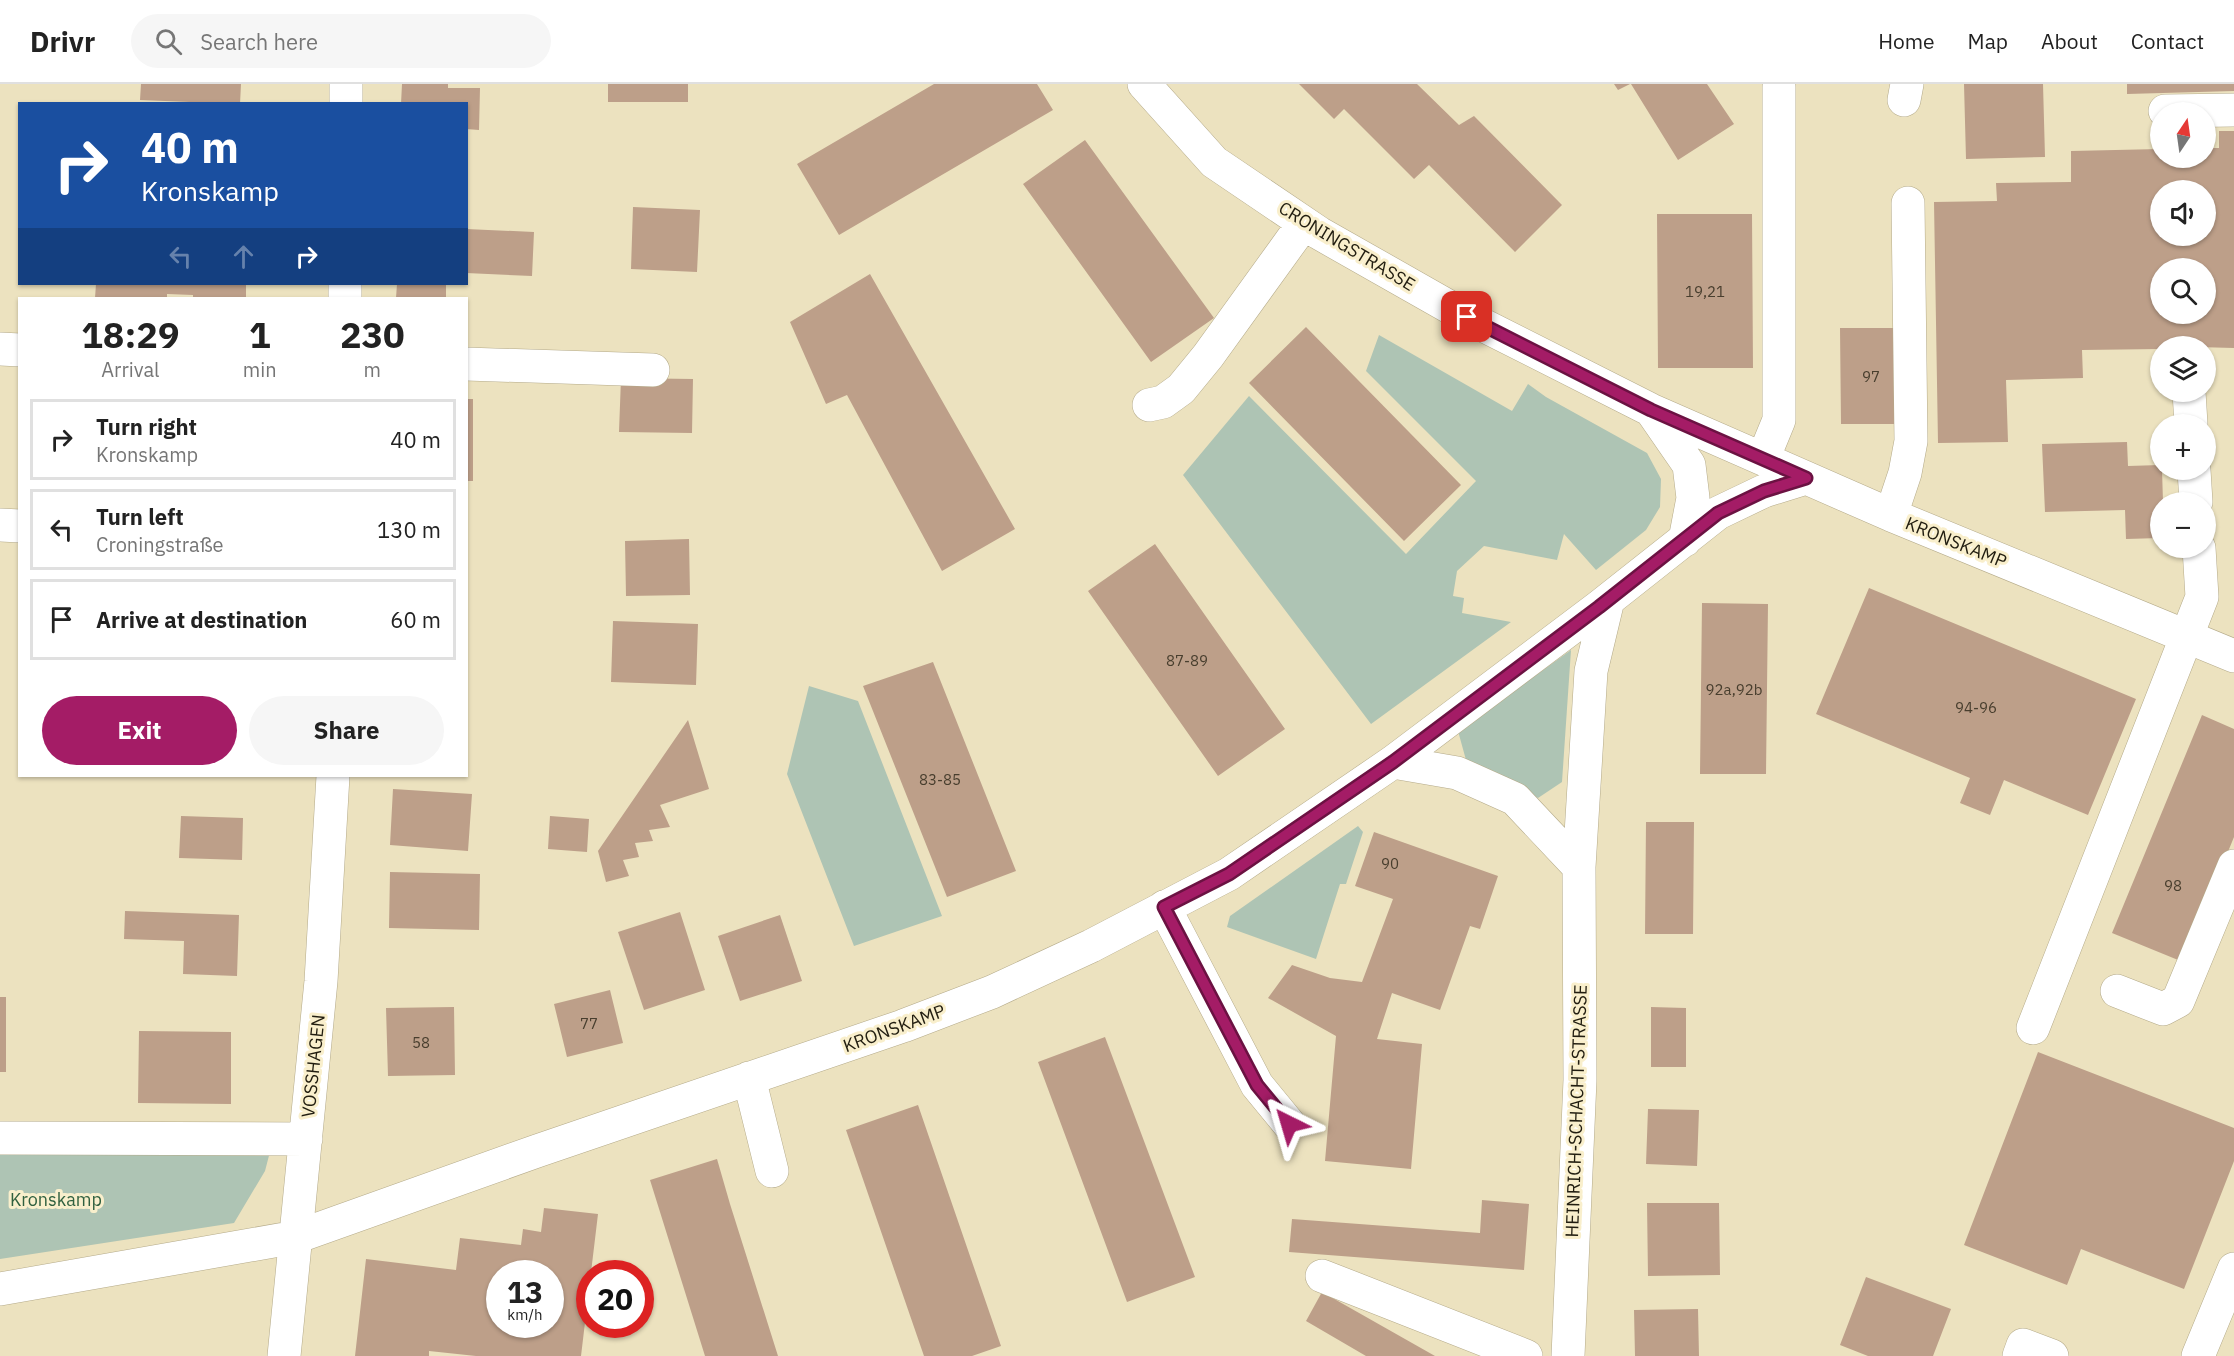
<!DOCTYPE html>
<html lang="en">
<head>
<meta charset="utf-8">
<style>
	:root { --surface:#fff; --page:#f6f6f6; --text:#222; --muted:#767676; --line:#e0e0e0; --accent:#a41c66 }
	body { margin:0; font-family:"IBM Plex Sans",sans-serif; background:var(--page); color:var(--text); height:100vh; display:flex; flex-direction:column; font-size:22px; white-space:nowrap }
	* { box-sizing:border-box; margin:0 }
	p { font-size:20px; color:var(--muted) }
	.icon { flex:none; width:33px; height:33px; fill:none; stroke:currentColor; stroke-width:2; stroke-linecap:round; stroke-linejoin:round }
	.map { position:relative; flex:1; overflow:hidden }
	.side { position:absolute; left:18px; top:213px; width:450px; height:480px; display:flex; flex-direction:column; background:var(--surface); border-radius:0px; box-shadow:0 2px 4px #0004 }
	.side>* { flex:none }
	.banner { position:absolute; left:18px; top:18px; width:450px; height:183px; border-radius:0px; box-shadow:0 2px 4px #0004; background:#1a4fa0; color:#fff; overflow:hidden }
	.needle { width:39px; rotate:13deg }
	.tools { position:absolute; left:2150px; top:18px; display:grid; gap:12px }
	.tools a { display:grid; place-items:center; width:66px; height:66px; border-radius:50%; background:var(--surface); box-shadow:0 2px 4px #0004; font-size:30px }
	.speed { position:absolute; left:486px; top:1176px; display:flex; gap:12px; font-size:30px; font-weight:700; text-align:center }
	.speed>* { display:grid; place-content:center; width:78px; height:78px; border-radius:50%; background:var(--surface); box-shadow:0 2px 4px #0004; line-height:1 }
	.speed small { font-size:15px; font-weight:400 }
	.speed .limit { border:9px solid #d22; background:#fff; color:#111 }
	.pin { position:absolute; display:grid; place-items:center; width:51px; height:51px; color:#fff; margin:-26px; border-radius:12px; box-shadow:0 3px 9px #0006 }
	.me { position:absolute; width:66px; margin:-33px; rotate:320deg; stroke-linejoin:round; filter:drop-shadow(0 0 4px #0008) }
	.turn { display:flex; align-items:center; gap:21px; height:126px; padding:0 24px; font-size:27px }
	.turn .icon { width:78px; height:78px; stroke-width:2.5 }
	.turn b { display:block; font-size:42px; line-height:51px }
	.lanes { display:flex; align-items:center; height:57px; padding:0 24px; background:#0003; justify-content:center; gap:30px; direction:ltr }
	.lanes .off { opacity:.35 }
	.eta { display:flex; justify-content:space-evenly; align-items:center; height:102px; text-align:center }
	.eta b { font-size:36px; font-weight:700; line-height:42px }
	.cta { display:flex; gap:12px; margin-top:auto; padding:12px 24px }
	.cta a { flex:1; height:69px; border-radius:36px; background:var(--accent); color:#fff; font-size:24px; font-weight:700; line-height:69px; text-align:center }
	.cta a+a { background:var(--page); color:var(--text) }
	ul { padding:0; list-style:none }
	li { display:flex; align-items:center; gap:18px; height:81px; margin:0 12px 9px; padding:0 12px; border:3px solid var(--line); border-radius:0px }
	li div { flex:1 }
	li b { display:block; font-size:22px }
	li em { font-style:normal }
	header { display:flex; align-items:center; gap:36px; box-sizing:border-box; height:84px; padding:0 30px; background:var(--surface); border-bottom:2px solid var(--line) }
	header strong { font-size:28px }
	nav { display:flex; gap:33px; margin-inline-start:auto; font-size:21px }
	.search { width:420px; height:54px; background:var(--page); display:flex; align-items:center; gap:15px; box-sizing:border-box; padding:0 21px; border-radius:33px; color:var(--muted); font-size:22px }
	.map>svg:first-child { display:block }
	.green { fill:#aec4b4 }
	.building { fill:#bd9f89; fill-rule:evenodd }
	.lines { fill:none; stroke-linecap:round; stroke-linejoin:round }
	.minor-casing { stroke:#b4aa89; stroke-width:34 }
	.minor { stroke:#fff; stroke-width:33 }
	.route-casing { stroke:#6b1242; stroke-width:15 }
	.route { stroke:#a41c66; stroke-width:10 }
	.labels { text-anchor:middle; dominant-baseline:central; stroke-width:6; stroke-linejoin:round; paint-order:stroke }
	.number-label { font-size:15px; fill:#483e2e }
	.street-label { font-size:18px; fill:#211d10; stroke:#f9efcc }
	.park-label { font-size:18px; fill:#30603f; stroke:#f9efcc }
</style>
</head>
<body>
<header>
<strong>Drivr</strong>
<div class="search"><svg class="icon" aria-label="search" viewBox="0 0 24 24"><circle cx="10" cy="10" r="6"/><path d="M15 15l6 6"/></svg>Search here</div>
<nav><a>Home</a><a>Map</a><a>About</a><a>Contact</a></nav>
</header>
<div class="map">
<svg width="2234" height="1272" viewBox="0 0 2234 1272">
	<rect width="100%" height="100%" fill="#ece2bf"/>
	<!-- green -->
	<path class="green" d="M1379 251 1512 327 1528 300 1546 313 1647 369 1661 395 1660 423 1646 446 1596 486 1564 450 1557 476 1484 462 1457 487 1453 512 1464 514 1462 529 1511 538 1371 640 1183 391 1249 312 1406 470 1476 397 1366 287Z
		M1571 566 1562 698 1538 714 1500 690 1466 676 1458 647Z
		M809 602 858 617 942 832 854 862 787 690Z
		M1358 742 1363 748 1346 800H1340L1316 875 1227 843 1230 832Z
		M272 1060 265 1087 234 1139 0 1175V1064Z"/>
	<!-- building -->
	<path class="building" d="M141 0H241L240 20 140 16Z
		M402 0H448V4H480L479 46 466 45V20H401Z
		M608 0H688V18H608Z
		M934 0H1037L1053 26 839 151 797 80Z
		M1299 0H1417L1459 41 1474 32 1562 121 1515 168 1429 81 1414 95 1344 25 1334 35Z
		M1614 0H1630L1618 6Z
		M1631 0H1707L1734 40 1678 76Z
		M1964 0H2043L2045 73 1966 75Z
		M2127 0H2234V7L2127 10Z
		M2219 47H2234V264L2160 262V265L2082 266 2083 294 2006 296 2008 358 1938 359 1934 118 1997 117 1996 99 2071 98V67L2160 65V74H2205V64H2219ZM2160 106H2205V152H2160ZM2160 184H2205V230H2160Z
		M1085 56 1214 234 1151 278 1023 100Z
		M633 123 700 126 697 188 631 185Z
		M1657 130H1752L1753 284H1658Z
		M466 145 534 148 532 192 466 189Z
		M870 190 1015 445 942 487 847 311 826 320 790 238Z
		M96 200H246V214H193V211L167 210V214H95Z
		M397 200H446V214H396Z
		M1306 243 1461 401 1404 457 1249 299Z
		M1840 244H1902L1903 340H1841Z
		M621 294 693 295 692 349 619 348Z
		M466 315H473V397H466Z
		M2127 358 2128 382 2160 381V386H2162L2163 418H2160V454L2126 455 2125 426 2045 428 2042 360Z
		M689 455 690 511 626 512 625 457Z
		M1155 460 1285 645 1218 692 1088 507Z
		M1869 504 2136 615 2088 731 2004 696 1990 731 1960 719 1970 694 1816 630Z
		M1702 519 1768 520 1766 690H1700Z
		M613 537 698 540 696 601 611 598Z
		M933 578 1016 787 947 813 863 602Z
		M2202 631 2234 645V753L2183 878 2112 849Z
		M688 636 709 705 660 721 670 743 649 746 653 757 635 759 639 773 623 776 629 792 606 798 598 767Z
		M393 705 472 710 468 767 390 761Z
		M181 732 243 734 242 776 179 774Z
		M550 732 589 735 587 768 548 765Z
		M1646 738H1694L1693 850H1645Z
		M1374 748 1498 792 1480 845 1470 842 1440 926 1392 909 1377 955 1422 960 1411 1085 1325 1077 1336 952 1268 914 1292 881 1330 894 1362 898 1393 815 1355 802Z
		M390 788 480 790 479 846 389 844Z
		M125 827 239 831 237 892 183 890 184 857 124 855Z
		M680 828 705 906 644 926 618 848Z
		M780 831 802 897 740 917 718 852Z
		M610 906 623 959 567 973 554 920Z
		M0 913H6V988H0Z
		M454 923 455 991 388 992 386 924Z
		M1651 923 1686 924V983H1651Z
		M139 947 231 948V1020L138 1019Z
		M1105 953 1195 1193 1127 1218 1038 978Z
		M2038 968 2234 1044V1077L2184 1205 2081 1165 2067 1201 1964 1161Z
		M918 1021 1001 1262 972 1272H924L846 1046Z
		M1648 1025 1699 1026 1697 1082 1646 1080Z
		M717 1075 730 1120 778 1272H705L650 1096Z
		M1482 1116 1529 1120 1524 1186 1289 1168 1292 1135 1480 1149Z
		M1647 1119H1719L1720 1191 1648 1192Z
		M544 1124 598 1130 581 1272H476L429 1267V1272H355L366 1175 456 1186 460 1154 521 1161 523 1145 541 1148ZM500 1190H550V1240H500Z
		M1866 1193 1951 1225 1933 1272H1868L1840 1261Z
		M1322 1208 1435 1272H1366L1306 1237Z
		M1698 1225 1699 1272H1635L1634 1226Z"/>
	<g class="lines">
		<defs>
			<path id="minor" d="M1144 0 1214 78 1319 149 1467 233 1651 326 1891 431 2234 572
				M1904 16 1907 0
				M346 20V0
				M2165 27 2234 26
				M345 214V200
				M0 265 20 266
				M466 280 653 286
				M2189 308 2191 340
				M1149 321 1163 318 1181 305 1208 272 1304 139
				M1651 326 1689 381 1693 414 1685 456
				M1763 375 1779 336V3
				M2194 386 2196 418
				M1891 431 1905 389 1911 357 1908 119
				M0 441 20 442
				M1393 678 1457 689 1515 715 1579 783
				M1164 823 1257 1001 1289 1040
				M2117 907 2163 925 2178 917 2234 782
				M2033 944 2202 513 2199 464
				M749 994 772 1087
				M0 1054 306 1055
				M1322 1192 1526 1272
				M0 1205 296 1153 537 1067 903 942 992 908 1091 862 1229 790 1393 678 1599 523 1718 429 1764 407 1806 394
				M284 1272 321 897 333 692
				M1568 1272 1580 996 1579 783 1591 587 1608 516
				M2019 1272 2023 1261 2052 1272
				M2198 1272 2234 1185"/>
		</defs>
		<!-- minor casing -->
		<use href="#minor" class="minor-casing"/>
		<!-- minor -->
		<use href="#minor" class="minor"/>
	</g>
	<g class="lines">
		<defs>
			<path id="route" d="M1289 1040 1257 1001 1164 823 1229 790 1393 678 1599 523 1718 429 1764 407 1806 394 1651 326 1467 233"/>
		</defs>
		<!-- route casing -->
		<use href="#route" class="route-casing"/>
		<!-- route -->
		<use href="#route" class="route"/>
	</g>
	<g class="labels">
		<!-- number labels -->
		<g class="number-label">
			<text x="1705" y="207">19,21</text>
			<text x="1871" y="292">97</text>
			<text x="1187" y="576">87-89</text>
			<text x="1734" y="605">92a,92b</text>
			<text x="1976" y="623">94-96</text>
			<text x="940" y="695">83-85</text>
			<text x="1390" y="779">90</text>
			<text x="2173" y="801">98</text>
			<text x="589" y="939">77</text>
			<text x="421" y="958">58</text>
		</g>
		<!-- street labels -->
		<g class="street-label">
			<text transform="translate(1347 162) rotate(31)">CRONINGSTRASSE</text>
			<text transform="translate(1956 458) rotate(22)">KRONSKAMP</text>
			<text transform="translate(894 944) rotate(-20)">KRONSKAMP</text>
			<text transform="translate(313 982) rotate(-84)">VOSSHAGEN</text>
			<text transform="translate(1576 1027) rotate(-88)">HEINRICH-SCHACHT-STRASSE</text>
		</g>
		<!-- park labels -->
		<g class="park-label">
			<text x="56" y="1115">Kronskamp</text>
		</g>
	</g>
</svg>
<div class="tools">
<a><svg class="needle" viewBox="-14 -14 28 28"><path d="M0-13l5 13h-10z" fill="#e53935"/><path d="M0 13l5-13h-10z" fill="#767676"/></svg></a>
<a><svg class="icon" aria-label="sound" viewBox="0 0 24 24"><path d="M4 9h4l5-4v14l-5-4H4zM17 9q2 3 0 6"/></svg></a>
<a><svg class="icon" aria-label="search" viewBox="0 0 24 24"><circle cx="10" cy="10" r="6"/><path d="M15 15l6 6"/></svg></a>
<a><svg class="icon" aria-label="layers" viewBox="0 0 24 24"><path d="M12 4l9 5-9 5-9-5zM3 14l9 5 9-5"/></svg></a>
<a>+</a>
<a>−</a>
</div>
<div class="speed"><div>13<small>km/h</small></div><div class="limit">20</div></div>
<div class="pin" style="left:1467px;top:233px;background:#d93025"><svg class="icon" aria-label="arrive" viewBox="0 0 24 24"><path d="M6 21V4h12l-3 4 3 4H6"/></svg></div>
<svg class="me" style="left:1289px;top:1040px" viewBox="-20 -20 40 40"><path d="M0-17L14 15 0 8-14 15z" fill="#a41c66" stroke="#fff" stroke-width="4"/></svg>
<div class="banner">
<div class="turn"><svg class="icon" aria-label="right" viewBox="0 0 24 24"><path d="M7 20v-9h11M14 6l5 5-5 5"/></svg><div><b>40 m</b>Kronskamp</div></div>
<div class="lanes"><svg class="icon off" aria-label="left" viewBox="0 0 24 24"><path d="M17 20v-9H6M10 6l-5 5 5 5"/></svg><svg class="icon off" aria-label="ahead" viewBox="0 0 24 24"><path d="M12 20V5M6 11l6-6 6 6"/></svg><svg class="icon" aria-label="right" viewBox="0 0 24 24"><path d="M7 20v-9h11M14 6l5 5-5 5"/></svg></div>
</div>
<section class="side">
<div class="eta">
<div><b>18:29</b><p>Arrival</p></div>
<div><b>1</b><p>min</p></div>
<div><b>230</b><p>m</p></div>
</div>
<ul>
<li><svg class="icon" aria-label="right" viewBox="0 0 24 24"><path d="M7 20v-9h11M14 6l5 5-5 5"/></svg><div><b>Turn right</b><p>Kronskamp</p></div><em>40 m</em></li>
<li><svg class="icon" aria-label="left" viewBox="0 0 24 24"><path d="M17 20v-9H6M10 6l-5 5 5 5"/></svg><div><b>Turn left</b><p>Croningstraße</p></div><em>130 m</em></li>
<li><svg class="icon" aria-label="arrive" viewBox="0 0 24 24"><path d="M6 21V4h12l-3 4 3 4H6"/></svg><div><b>Arrive at destination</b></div><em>60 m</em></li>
</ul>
<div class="cta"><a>Exit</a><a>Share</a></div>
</section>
</div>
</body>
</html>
